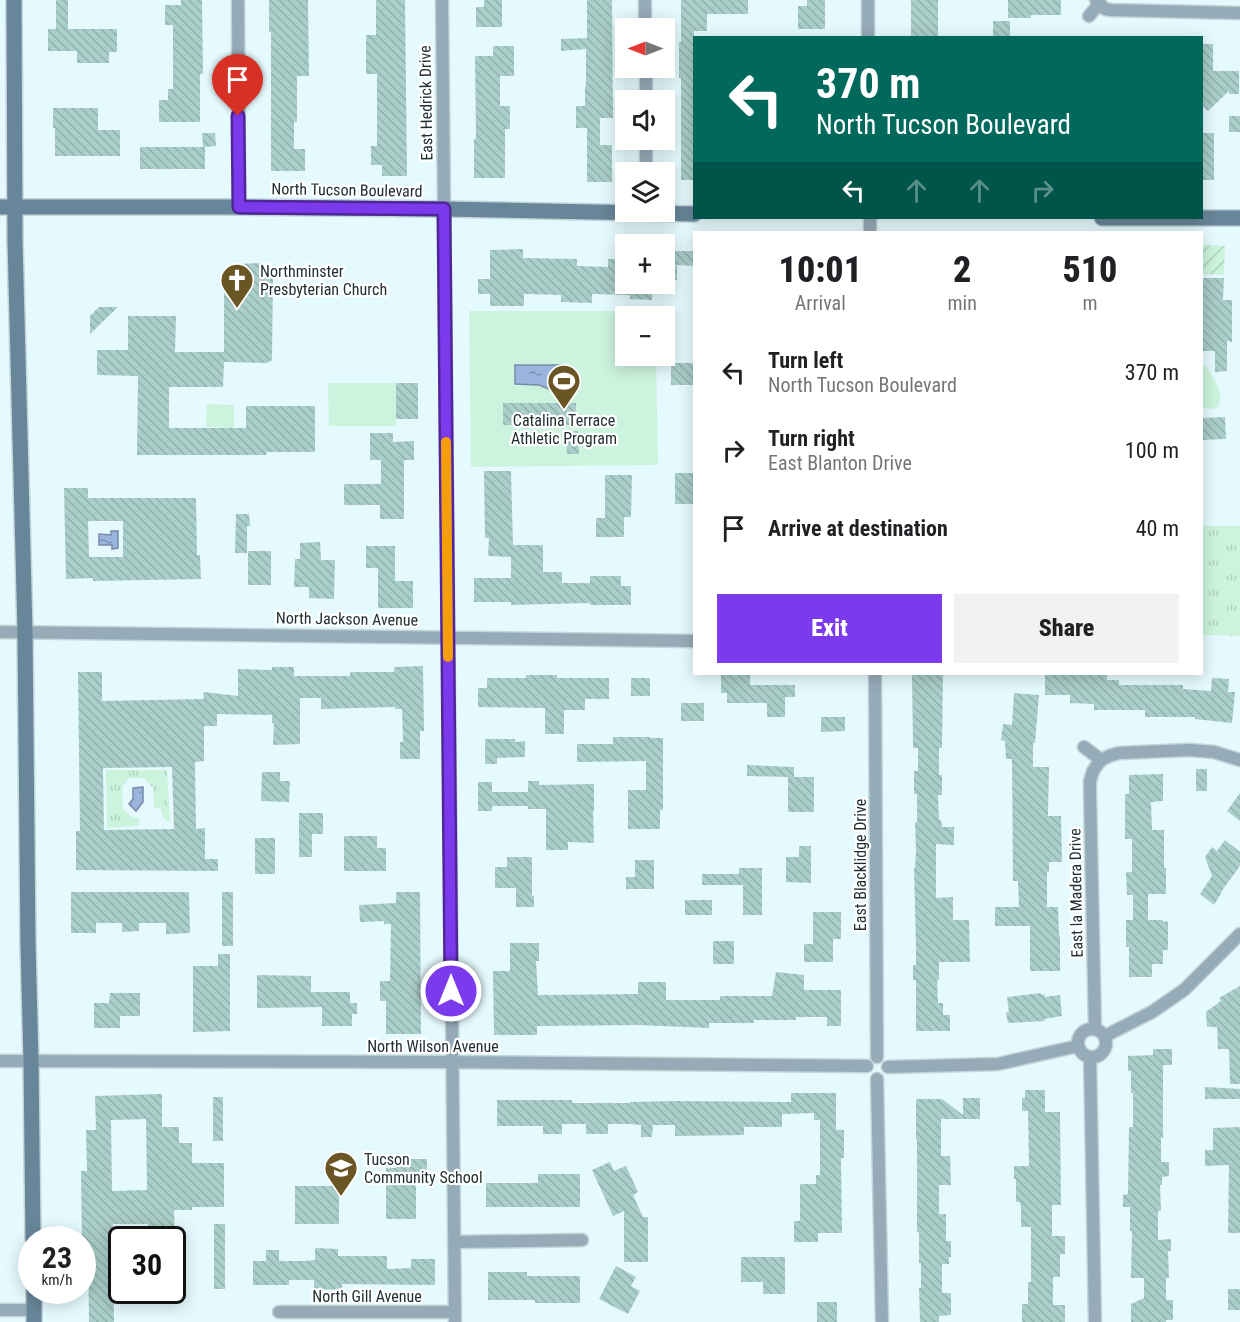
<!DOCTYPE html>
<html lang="en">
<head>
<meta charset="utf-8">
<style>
	:root { --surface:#fff; --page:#f2f2f2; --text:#202124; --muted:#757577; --accent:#7c3aed }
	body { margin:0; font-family:"Roboto Condensed",sans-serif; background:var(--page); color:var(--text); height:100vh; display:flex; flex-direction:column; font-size:22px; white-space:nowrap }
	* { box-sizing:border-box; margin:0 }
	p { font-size:20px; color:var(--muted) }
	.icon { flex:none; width:33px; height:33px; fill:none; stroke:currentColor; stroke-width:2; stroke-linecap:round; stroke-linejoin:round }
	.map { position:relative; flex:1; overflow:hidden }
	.panel { position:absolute; left:693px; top:231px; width:510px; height:444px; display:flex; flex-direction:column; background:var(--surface); border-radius:0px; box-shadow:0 3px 15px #0003 }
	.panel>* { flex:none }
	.top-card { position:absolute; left:693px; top:36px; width:510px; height:183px; border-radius:0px; box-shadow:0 3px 15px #0003; background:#00695c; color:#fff; overflow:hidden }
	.needle { width:39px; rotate:270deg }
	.tools { position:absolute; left:615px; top:18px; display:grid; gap:12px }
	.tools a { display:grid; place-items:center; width:60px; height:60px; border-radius:0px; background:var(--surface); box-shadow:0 3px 15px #0003; font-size:30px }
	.speed { position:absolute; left:18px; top:1226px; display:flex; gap:12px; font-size:30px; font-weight:700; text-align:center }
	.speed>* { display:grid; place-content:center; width:78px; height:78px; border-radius:50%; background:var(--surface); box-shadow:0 3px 15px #0003; line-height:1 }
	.speed small { font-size:15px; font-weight:400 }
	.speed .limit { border:3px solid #111; border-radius:9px; background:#fff; color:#111 }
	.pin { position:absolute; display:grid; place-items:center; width:51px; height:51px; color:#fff; margin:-62px -26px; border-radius:50% 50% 50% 0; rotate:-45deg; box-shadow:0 0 6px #0007 }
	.pin .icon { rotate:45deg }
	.me { position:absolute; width:66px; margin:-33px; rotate:0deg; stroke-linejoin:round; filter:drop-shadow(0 0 4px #0008) }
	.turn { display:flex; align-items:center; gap:21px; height:126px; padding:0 24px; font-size:27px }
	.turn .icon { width:78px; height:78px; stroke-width:2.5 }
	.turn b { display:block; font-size:42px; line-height:51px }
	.lanes { display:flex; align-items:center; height:57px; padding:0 24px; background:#0003; justify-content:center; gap:30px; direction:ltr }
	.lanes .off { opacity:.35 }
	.eta { display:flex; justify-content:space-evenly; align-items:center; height:102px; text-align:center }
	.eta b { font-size:36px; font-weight:800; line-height:42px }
	.primary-button { display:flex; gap:12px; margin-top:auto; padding:12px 24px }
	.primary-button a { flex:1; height:69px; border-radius:0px; background:var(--accent); color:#fff; font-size:24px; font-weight:800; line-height:69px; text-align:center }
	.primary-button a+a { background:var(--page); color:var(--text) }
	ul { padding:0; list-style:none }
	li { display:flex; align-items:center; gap:18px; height:78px; padding:0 24px }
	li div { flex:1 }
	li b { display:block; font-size:22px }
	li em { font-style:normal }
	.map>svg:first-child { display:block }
	.grass { fill:url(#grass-tufts) }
	.park { fill:#ccf3dd }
	.garden { fill:url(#garden-furrows) }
	.water { fill:url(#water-ripples); stroke:#778caa; stroke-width:1.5 }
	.building { fill:url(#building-back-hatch); fill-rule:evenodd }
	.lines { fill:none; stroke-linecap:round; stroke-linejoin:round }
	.minor-casing { stroke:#c2d5d9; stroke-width:15 }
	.secondary-casing { stroke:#c2d5d9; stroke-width:18 }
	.minor { stroke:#96abb8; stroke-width:12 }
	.secondary { stroke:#688699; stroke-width:15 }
	.route-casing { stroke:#51269a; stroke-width:15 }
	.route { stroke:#7c3aed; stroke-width:10 }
	.slow { stroke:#f59e0b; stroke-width:10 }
	.labels { text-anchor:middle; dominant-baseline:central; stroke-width:4.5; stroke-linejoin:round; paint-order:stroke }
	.street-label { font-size:16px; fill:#222f32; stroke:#fff }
	.poi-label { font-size:16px; fill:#222f32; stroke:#fff; text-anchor:start }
</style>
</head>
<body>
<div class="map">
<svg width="1240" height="1322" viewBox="0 0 1240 1322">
	<defs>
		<pattern id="grass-tufts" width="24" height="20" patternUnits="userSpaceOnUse" patternTransform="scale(1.5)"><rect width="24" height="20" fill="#ccf3dd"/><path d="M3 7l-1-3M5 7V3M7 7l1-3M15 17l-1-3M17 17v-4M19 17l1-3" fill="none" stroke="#afd1be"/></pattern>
		<pattern id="garden-furrows" width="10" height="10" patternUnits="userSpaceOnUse" patternTransform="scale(1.5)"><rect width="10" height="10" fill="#ccf3dd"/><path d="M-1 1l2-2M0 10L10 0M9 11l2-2" fill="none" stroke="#afd1be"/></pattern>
		<pattern id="water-ripples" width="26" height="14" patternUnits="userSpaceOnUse" patternTransform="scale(1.5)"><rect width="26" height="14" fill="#9bb4de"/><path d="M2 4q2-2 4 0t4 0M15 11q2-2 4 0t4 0" fill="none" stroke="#7e93b5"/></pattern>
		<pattern id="building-back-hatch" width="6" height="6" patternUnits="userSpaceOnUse" patternTransform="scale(1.5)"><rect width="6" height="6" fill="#aacec9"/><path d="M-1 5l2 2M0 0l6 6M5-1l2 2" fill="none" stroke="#92b1ad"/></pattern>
	</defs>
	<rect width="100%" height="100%" fill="#e5fafe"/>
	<!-- grass -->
	<path class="grass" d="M1202 526H1240V636L1202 635Z
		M106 770H167L170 822 163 818 161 809 154 808 153 788 144 778H129L122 787 123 809 133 818H139V826L107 828Z"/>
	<!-- park -->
	<path class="park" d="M469 311H656V316H626V356H656L658 465 471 467Z
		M1206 365C1212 378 1226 393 1218 407L1211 409 1202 407V366Z
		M328 383H396V426H329Z
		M207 404 234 405V428L206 427Z"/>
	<!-- garden -->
	<path class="garden" d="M1202 245 1225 246 1224 275 1202 274Z"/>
	<!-- water -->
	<path class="water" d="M515 365H562V390L559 393 539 385 515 384Z
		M111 531H118V548L112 549V545H99V534L111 535Z
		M143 787V802L136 811 129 804 133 799V788Z"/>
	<!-- building -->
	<path class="building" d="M56 0H68V29H117V52H109V63H77V51H48V29H56Z
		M181 0H202L203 74H200V122H159V100H168V89H173V25H165V5H181Z
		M269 0H308L309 76H297V122H294V149H305V171H271V32H269Z
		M376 0H405L407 176H382V165H371V146H377V74H366V35H376Z
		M484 0H502V27H476V7H484Z
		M587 0H612L613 118H600V145H612V182H587V128H576V106H585V86H586V49L561 51V39L587 38Z
		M681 0H748V14H707V31H694V180H681V78H679V42H681Z
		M807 0H825V29H798V6H807Z
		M911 0H938V38H911Z
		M1008 0H1061V15H1031V18H1008Z
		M993 21H1010V38H993Z
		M1202 44H1213V71H1239V94H1229V91L1208 111 1202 105Z
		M493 46H514V76H500V106H510V129H505V178H474V139H476L475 56H493Z
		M53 108H98V130H120V156H55V128H53Z
		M1229 116H1240V132H1229Z
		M202 133H215L216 146 203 147Z
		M1202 133H1214V180H1202Z
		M140 147H205V169H140Z
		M523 249V258L577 259V266L608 267V259H626V284H653L652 300 630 299V295L592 294V303L561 302V295L524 294V306H490V294H478V279H490V250Z
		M664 251H694V266L677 265V280H664Z
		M262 263V272L273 274 272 360 267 363 224 362 223 387H169V428H246V406H315V452H267L266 455H137L138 376 97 375V350H128V316H176L175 352H224V275L237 272V264Z
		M1202 278H1224L1223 300H1232V342L1227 341V371L1215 372V351H1202Z
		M99 307H118L90 334V316Z
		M671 363H694V385H671Z
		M396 383H418V419H396Z
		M503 403H576V425H503Z
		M1225 417 1226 439 1202 440V418Z
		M578 431 579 454H567L566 432Z
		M370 433H393V442L414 441V460H404V519H380V505H344V484H381V460H370Z
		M484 471H511L513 545H543V572H562V583H590V576H621V586H631V605H590V603L511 605V602H474V578H511V557L488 556 489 538H485Z
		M675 473H694V504H675Z
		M605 475H632L631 517H624V537H596V518H605Z
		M64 488H88V498H196L197 555H200L201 579 93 581V578L66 579ZM88 521H123V557H89Z
		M236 514H249L250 526H247V553H235Z
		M320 542 321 560H335L334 599 309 598V587H294L295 559H300V543Z
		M366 546H395V581H413V608H378V568H366Z
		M248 551H271V585H248Z
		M423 666 424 731H420V759H400V742H403L402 709H395V707L321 709V698H300V744L273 745 274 723H272V715L217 714V726H204V761L195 762 196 829 205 828V859H218V871L76 870V831H80L78 672H102V701L204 699 203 692 238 696V669L272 670V667H294V676H350V672H394V667ZM172 767 174 829 104 830 103 768Z
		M721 674H750V685H795V697H785V717H767V703H727V693H721Z
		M912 674H943L942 748H939V775H942V795H938L939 820H941L942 827H954V845L936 844V898L953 897V920H969L970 962H939V980H937L938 1003H943V1015H950V1031H916V980H913V965H916V947L914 868H915L916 852 915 822H917V794H914V771H918V748H913Z
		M1045 674H1107V680H1119V685H1183V689L1211 691 1212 678 1229 679 1228 692H1235L1232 723 1195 719V717H1145V710H1094V704L1070 703V695H1045Z
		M526 675H557V678H609V699H585V710H564V734H545V708L478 707V688H487V678H526Z
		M631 678H650V696H631Z
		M1014 693 1039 695 1035 743H1033V767H1049L1048 816H1061L1062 862H1049V872H1047V907H1058L1059 936H1060V971H1030V926H995V907H1019L1018 881H1013L1012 759H1006L1005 741 1001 740 1003 724 1012 725Z
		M681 703H704V721H681Z
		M821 717H845V731L821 732Z
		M613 737H650V738H663V810H660V829H628V790H646V761L577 762V744H613Z
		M485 739H515V742L525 741V757L497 758V764H485Z
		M747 765 794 767V777H814V812H788V777L747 776Z
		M1196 769H1207V791H1196Z
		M262 772H280V781H290L289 802 261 801Z
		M1163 774V801L1151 802 1152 830H1164V868H1166V894H1148V920H1163V922L1168 921V950H1163V964H1152V977H1129V947H1126V920H1133V895H1127L1126 872H1132V839H1125V794H1129V775Z
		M528 781H539V785L594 784V811H593L594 843 568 842V850H546V809H528V806H492V811H478V782H492V792H528Z
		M1240 793V821L1227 811Z
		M299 813H323V834H312V857H299Z
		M344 836H377V848H386V871H344Z
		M255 838H275V874H255Z
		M1225 840 1240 852V866L1221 892H1222L1214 905 1200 894 1212 876 1205 857 1212 847 1217 851Z
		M799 846H811V883L786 882V857H799Z
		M507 857H532V896H534V907H516V888H495V867H507Z
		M635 860H654V889H626V877H635Z
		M739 868H762V915H743V885H702V874H739Z
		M71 892H189L190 933 166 934V923H139V931L122 932V923H96V933H71Z
		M222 892H233V946H222Z
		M396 892H420L421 1034H386V1001H380V981H390L391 924H384V921L360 922 359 905 396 903Z
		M685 900H712V915H685Z
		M813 912H841V939H833V962H804V944H813Z
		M713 941H734V964H713Z
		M510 943H539V961H536L538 995 638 994V982H666V1000H720V996H772L776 972 804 975V990H841V1026H827V1017H796V1020H754V1023H709V1028L638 1025 537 1026V1035H494L493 971H510Z
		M218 954H230V1031L193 1032V966H218Z
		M257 975 311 976V992H350V1003H357V1014H352V1026H322V1007L257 1008Z
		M1240 986V1084H1230L1229 1049H1218L1217 1027H1207L1206 1012 1221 1001 1219 998Z
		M110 993H140V1016H120V1028H94V1003H109Z
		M1041 993V995L1044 994 1045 997 1060 995 1062 1016 1044 1019 1045 1021 1008 1023 1006 1012H1009L1007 997Z
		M1153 1049H1172V1065H1163V1138H1161V1162H1169V1176L1162 1177V1185H1160L1161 1211H1158V1240L1171 1239V1251H1168L1169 1278H1166V1300H1173V1320H1166V1322H1131V1304L1144 1298V1278H1131L1132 1231H1130V1207H1123V1195L1128 1194 1129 1127H1133V1093H1131V1071H1128V1056L1153 1055Z
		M1205 1087 1240 1089V1099H1205Z
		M1025 1090H1045V1112H1060L1061 1205H1052V1236H1065V1254H1060V1277H1053V1305H1065V1322H1022V1304H1028V1282H1031V1227H1021V1205H1020V1202H1016V1179H1014V1166H1029L1028 1111H1022V1098H1025Z
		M791 1093H836V1130H844V1158H841L842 1233H818V1242H794V1221H800V1184H816V1175H820V1120H814V1113L782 1114V1127H744V1135L675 1136V1125H653L652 1137H641V1125L630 1124H608V1134H586V1124H562V1134H543V1126H497V1100H572V1103H630V1102L675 1101 791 1102Z
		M162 1094V1127H179V1143H192V1163H224V1207H192V1210H174L175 1239H148V1224H113L114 1322H89L88 1248H82L81 1171H87L86 1130H96L95 1096ZM146 1119 147 1190 112 1191 111 1120Z
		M213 1097H223V1141H213Z
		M963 1098H980V1119H941V1156H950L951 1185H939V1214H946V1241H951V1257H949V1264H942V1293H951V1315L939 1316V1322H920L919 1288H921V1263H919V1232H917V1140H916V1099H942L963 1115Z
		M1240 1127V1233H1228L1229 1165 1205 1166V1150H1213V1128Z
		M396 1159H427V1184H416V1219H386V1168H396Z
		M610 1162 614 1171 626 1166 638 1192 633 1195 643 1217H648V1262H624V1211L613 1216 592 1170Z
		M538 1174H580V1207H486V1183H538Z
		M295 1186H339V1224H295Z
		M214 1224H225V1289H214Z
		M315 1248 338 1249V1256H387V1269L411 1268V1259H435V1285L342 1284V1290L314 1289V1280H289V1285H253V1261H266V1250H279V1261H305L315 1260Z
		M741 1257H785V1294H763V1282H741Z
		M616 1266 636 1277 631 1286 640 1291 628 1314 599 1299Z
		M488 1272H527V1276H580V1303H535V1300H488Z
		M1228 1289H1240V1310H1228Z
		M817 1302H837V1322H817Z"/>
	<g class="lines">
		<defs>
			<path id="minor" d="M238 0 239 207
				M442 0 455 1322
				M645 0V28
				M868 0V38
				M1096 0 1105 9 1111 10 1240 13
				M1089 16 1099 4
				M646 68V100
				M646 140V172
				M870 218V232
				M0 632 694 641
				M875 674 877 1057
				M1084 747 1101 760
				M1078 1043a14 14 0 1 1 28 0a14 14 0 1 1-28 0Z
				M1095 1029 1090 793V781L1093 771 1097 765 1101 760 1109 756 1119 753 1190 750 1214 752 1240 760
				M1105 1036 1152 1012 1184 990 1240 934
				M1090 1057 1095 1322
				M0 1061 452 1062 867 1066
				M888 1067 998 1064 1078 1046
				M877 1079 882 1322
				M454 1242 582 1240
				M0 1310H34
				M279 1312H454"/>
			<path id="secondary" d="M14 0 15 241 25 632 28 943 31 1061 33 1239
				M0 207H239L444 209 694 214
				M1102 218H1240
				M34 1290V1322"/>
		</defs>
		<!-- minor casing -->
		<use href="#minor" class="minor-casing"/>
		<!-- secondary casing -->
		<use href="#secondary" class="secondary-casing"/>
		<!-- minor -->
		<use href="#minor" class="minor"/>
		<!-- secondary -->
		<use href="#secondary" class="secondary"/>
	</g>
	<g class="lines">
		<defs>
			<path id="route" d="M238 116 239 207 444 209 451 991"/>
		</defs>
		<!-- route casing -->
		<use href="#route" class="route-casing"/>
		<!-- route -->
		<use href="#route" class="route"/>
		<!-- slow -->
		<path class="slow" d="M446 442 448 657"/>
	</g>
	<!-- icons -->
	<defs>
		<symbol id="church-pin" viewBox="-11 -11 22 30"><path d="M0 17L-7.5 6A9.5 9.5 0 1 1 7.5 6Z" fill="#6a5625" stroke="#fff"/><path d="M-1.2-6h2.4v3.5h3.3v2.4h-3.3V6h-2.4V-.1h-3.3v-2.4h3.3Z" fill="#fff"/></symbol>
		<symbol id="stadium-pin" viewBox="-11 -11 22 30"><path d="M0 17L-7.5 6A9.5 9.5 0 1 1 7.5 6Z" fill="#6a5625" stroke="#fff"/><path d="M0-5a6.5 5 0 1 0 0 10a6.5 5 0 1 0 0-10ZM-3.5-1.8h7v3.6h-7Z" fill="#fff"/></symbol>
		<symbol id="school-pin" viewBox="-11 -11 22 30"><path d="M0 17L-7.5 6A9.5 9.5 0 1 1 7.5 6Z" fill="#6a5625" stroke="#fff"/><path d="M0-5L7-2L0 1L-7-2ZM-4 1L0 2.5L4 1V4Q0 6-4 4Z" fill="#fff"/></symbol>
	</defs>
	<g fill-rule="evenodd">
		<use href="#church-pin" x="218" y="261" width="38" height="52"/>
		<use href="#stadium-pin" x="545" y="362" width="38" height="52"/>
		<use href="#school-pin" x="322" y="1149" width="38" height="52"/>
	</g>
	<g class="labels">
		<!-- street labels -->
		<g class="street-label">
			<text transform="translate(426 103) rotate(-91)">East Hedrick Drive</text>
			<text transform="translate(347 190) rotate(1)">North Tucson Boulevard</text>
			<text transform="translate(347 619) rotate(1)">North Jackson Avenue</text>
			<text transform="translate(860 865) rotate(-90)">East Blacklidge Drive</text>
			<text transform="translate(1076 893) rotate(-91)">East la Madera Drive</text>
			<text x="433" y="1046">North Wilson Avenue</text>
			<text x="367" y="1296">North Gill Avenue</text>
		</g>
		<!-- poi labels -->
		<g class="poi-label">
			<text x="260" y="271">Northminster<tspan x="260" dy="18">Presbyterian Church</tspan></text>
			<text x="564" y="420" text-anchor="middle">Catalina Terrace<tspan x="564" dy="18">Athletic Program</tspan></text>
			<text x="364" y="1159">Tucson<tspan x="364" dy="18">Community School</tspan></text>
		</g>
	</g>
</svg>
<div class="tools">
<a><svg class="needle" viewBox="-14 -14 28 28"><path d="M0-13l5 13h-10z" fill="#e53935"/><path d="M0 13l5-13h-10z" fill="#757577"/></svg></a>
<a><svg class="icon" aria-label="sound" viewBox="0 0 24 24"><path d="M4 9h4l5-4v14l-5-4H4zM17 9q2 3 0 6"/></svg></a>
<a><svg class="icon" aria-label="layers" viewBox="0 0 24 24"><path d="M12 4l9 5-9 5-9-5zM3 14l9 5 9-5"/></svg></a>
<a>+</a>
<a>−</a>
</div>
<div class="speed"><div>23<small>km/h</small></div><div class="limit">30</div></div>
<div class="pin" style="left:238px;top:116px;background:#d93025"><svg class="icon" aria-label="arrive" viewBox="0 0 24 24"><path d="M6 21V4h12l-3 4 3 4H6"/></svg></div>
<svg class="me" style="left:451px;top:991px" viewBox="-20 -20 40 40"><circle r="17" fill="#7c3aed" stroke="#fff" stroke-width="3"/><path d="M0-11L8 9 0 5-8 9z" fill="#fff"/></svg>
<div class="top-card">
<div class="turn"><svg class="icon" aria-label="left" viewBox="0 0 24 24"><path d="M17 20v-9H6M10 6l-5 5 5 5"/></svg><div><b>370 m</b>North Tucson Boulevard</div></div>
<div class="lanes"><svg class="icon" aria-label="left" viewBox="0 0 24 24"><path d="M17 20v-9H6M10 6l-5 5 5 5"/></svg><svg class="icon off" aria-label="ahead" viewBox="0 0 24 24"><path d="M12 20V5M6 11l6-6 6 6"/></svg><svg class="icon off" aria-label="ahead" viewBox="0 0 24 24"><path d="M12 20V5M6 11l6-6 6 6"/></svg><svg class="icon off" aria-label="right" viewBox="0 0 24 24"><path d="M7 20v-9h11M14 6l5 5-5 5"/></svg></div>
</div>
<section class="panel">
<div class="eta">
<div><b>10:01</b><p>Arrival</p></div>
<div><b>2</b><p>min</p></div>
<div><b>510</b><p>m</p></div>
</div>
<ul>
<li><svg class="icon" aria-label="left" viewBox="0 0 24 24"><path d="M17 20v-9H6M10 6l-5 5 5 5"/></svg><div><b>Turn left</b><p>North Tucson Boulevard</p></div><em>370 m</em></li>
<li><svg class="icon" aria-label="right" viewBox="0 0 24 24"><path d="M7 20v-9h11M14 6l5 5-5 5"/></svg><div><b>Turn right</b><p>East Blanton Drive</p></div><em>100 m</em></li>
<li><svg class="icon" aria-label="arrive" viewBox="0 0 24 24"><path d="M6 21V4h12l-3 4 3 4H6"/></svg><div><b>Arrive at destination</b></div><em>40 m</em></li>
</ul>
<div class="primary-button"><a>Exit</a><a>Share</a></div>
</section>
</div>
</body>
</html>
